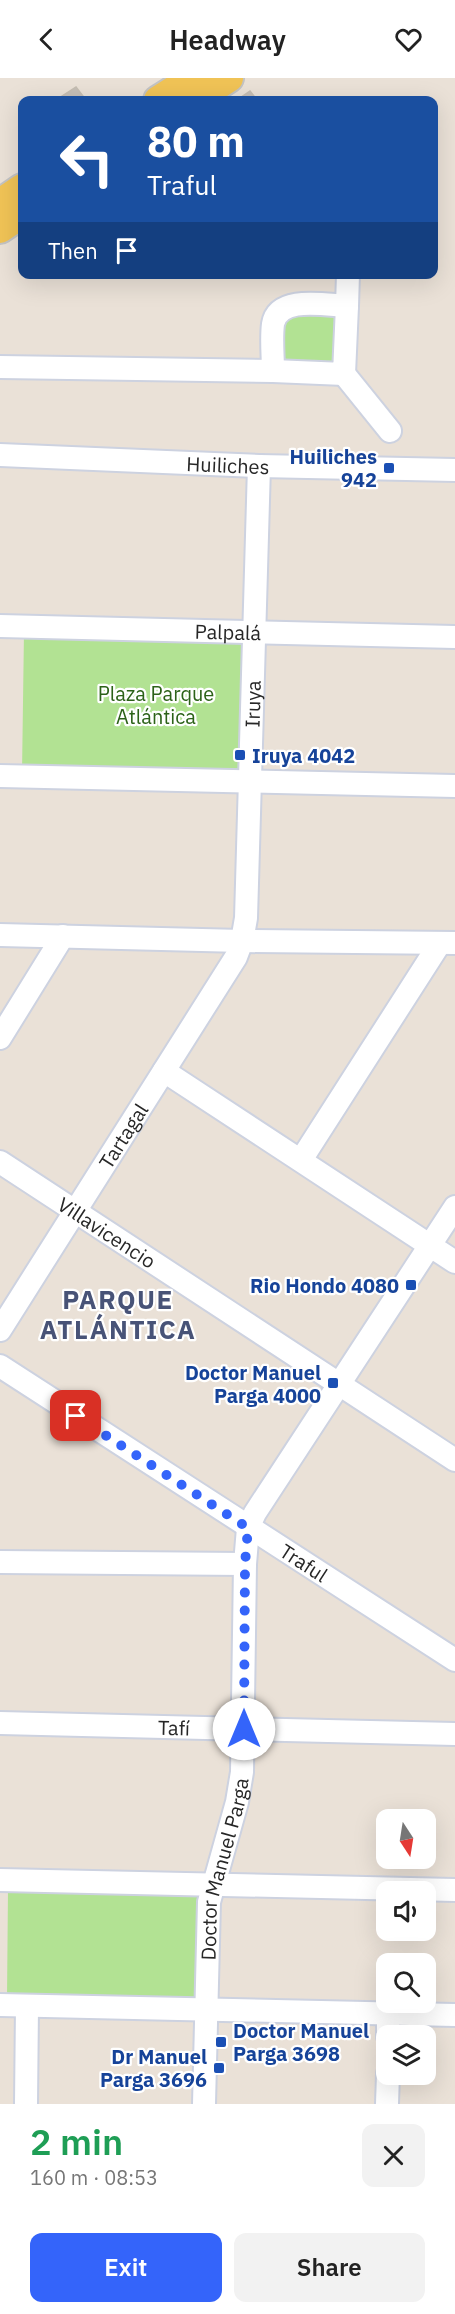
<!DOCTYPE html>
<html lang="en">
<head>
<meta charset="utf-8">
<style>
	:root { --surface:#fff; --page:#f2f2f2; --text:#222; --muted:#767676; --accent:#3464fa }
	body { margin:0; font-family:"IBM Plex Sans",sans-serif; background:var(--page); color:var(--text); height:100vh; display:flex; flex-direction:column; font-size:22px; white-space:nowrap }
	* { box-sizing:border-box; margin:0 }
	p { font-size:20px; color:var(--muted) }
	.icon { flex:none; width:33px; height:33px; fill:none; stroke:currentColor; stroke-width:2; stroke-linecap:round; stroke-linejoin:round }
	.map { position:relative; height:2026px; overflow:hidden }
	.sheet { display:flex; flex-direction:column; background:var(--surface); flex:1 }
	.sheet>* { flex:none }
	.banner { position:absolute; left:18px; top:18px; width:420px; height:183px; border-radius:12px; box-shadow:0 6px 24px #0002; background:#1a4fa0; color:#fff; overflow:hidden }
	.needle { width:39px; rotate:168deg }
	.buttons { position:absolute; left:376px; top:1731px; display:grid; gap:12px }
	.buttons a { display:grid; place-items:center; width:60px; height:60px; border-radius:12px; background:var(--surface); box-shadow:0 6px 24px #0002; font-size:30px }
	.pin { position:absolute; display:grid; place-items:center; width:51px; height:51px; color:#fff; margin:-26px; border-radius:12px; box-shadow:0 3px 9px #0006 }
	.me { position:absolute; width:66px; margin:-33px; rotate:0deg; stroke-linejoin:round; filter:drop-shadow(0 0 4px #0008) }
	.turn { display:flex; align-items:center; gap:21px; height:126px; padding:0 30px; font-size:27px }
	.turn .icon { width:78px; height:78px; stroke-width:2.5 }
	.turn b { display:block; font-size:42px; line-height:51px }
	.then { display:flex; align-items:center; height:57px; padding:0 30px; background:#0003; gap:12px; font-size:22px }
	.round { display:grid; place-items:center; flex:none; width:63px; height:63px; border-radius:12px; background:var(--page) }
	.overview { display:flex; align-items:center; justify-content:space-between; height:102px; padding:0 30px }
	h1 { font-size:36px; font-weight:600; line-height:45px; color:#1e9e55 }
	.action { display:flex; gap:12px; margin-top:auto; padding:12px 30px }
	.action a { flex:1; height:69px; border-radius:12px; background:var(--accent); color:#fff; font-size:24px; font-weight:600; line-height:69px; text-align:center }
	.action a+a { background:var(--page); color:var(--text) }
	header { display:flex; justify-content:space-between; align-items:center; height:78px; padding:0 30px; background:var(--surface); font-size:27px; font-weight:600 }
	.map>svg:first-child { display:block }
	.green { fill:#b2e293 }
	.building { fill:#c5beb7; stroke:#c5bdb2; stroke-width:1.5 }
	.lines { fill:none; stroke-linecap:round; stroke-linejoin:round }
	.minor-casing { stroke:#cdd2e0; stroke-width:26 }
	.major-casing { stroke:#c3c3c3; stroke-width:32 }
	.minor { stroke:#fff; stroke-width:22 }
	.major { stroke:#f0c356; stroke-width:28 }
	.route { stroke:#3464fa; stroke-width:10; stroke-dasharray:0 18 }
	.transit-dot { fill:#1a4fb4; stroke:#fff; stroke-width:2 }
	.labels { text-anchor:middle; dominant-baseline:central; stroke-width:4.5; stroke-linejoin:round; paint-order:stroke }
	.transit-label { font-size:20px; font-weight:bold; fill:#164399; stroke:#fff; text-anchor:end }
	.street-label { font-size:20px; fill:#272727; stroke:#fff }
	.park-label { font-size:20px; fill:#2c6218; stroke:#fff }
	.district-label { font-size:26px; font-weight:bold; letter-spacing:1.5px; fill:#485377; stroke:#fff }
</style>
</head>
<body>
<header><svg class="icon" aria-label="back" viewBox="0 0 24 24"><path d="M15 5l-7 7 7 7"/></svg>Headway<svg class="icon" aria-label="heart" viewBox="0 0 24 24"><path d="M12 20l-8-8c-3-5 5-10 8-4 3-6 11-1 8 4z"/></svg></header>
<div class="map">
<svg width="455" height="2026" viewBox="0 0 455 2026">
	<rect width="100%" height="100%" fill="#eae1d7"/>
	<!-- green -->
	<path class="green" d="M289 234 334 236C341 249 338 271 332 284L326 287H285L281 280 283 240Z
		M24 553 249 559 243 698 22 695Z
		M8 1811 202 1812 201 1926 7 1920Z"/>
	<!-- building -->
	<path class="building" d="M76 9 86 22H56Z
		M250 13 257 22H237Z"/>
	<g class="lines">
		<defs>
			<g id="minor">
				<path d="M0 289 273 293C273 278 271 261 273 246 278 217 325 227 347 228L348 196"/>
				<path d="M273 293 344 296 347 228"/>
				<path d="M344 296 390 353"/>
				<path id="s1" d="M0 377 259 388 455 392"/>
				<path id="s2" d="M0 548 455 559"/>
				<path d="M0 698 455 708"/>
				<path d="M0 857 242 863 455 865"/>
				<path d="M0 960 63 858"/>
				<path d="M164 993 455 1184"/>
				<path d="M301 1082 440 865"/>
				<path id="s3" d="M0 1084 455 1382"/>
				<path id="s4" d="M0 1252 236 879 242 863 246 840 259 388"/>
				<path id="s5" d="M0 1288 455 1582"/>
				<path d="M0 1484 245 1486"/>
				<path id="s6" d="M0 1645 455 1656"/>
				<path d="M0 1802 455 1812"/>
				<path d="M0 1927 455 1937"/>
				<path d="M388 1958V1935"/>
				<path d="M26 2026 27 1928"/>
				<path id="s7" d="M204 2026 209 1824 237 1724 242 1694 245 1486 248 1450 255 1435 455 1129"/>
				<path d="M387 2026 388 1996"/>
			</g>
			<path id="major" d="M158 22 193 0
				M195 22 229 0
				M0 125 22 110
				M0 151 22 136"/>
		</defs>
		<!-- minor casing -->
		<use href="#minor" class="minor-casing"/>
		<!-- major casing -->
		<use href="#major" class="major-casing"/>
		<!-- minor -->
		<use href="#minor" class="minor"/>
		<!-- major -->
		<use href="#major" class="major"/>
	</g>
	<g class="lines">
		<!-- route -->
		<path class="route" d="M76 1338 248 1450 245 1486 244 1651"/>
	</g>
	<!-- markers -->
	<g class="transit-dot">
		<rect x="383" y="384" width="12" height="12" rx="3"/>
		<rect x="234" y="671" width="12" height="12" rx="3"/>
		<rect x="405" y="1201" width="12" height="12" rx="3"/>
		<rect x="327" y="1299" width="12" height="12" rx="3"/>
		<rect x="215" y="1958" width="12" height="12" rx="3"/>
		<rect x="213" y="1984" width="12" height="12" rx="3"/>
	</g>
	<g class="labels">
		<!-- transit labels -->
		<g class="transit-label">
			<text x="377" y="378">Huiliches<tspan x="377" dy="23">942</tspan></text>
			<text x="252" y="677" text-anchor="start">Iruya 4042</text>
			<text x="399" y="1207">Rio Hondo 4080</text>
			<text x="321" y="1294">Doctor Manuel<tspan x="321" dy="23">Parga 4000</tspan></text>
			<text x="233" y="1952" text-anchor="start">Doctor Manuel<tspan x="233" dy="23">Parga 3698</tspan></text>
			<text x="207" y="1978">Dr Manuel<tspan x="207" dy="23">Parga 3696</tspan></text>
		</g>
		<!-- street labels -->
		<g class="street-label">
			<text stroke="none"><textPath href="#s1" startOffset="228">Huiliches</textPath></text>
			<text stroke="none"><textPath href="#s2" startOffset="228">Palpalá</textPath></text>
			<text stroke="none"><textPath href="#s4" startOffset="696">Iruya</textPath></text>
			<text stroke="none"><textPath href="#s4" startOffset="230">Tartagal</textPath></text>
			<text stroke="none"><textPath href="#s3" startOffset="128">Villavicencio</textPath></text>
			<text stroke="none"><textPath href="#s5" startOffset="362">Traful</textPath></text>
			<text stroke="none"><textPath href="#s6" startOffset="174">Tafí</textPath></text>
			<text stroke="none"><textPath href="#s7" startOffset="237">Doctor Manuel Parga</textPath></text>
		</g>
		<!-- park labels -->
		<g class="park-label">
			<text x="156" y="615">Plaza Parque<tspan x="156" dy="23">Atlántica</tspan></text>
		</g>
		<!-- district labels -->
		<g class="district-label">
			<text x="118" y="1221">PARQUE<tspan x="118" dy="30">ATLÁNTICA</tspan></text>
		</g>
	</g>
</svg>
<div class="buttons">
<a><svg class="needle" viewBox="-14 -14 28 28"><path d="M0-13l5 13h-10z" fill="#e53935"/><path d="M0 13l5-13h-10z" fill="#767676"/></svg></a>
<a><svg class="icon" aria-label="sound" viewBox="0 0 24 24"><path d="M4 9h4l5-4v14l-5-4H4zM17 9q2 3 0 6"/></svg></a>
<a><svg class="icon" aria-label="search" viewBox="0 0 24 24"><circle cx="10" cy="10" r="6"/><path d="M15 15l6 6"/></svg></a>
<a><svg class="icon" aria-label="layers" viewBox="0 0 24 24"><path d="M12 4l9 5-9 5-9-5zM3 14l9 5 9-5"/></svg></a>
</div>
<div class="pin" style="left:76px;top:1338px;background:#d93025"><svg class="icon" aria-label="arrive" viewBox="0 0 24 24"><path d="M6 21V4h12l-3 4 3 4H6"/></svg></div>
<svg class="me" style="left:244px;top:1651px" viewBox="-20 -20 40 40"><circle r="19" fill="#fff"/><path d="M0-13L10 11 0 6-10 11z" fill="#3464fa"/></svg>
<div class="banner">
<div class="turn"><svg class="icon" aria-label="left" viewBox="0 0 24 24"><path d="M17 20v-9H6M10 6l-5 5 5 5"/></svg><div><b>80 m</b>Traful</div></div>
<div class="then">Then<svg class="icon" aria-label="arrive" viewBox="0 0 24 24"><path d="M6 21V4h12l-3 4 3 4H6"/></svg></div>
</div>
</div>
<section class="sheet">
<div class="overview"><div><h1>2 min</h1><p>160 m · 08:53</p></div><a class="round"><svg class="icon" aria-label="close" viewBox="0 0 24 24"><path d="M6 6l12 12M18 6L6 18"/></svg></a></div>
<div class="action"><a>Exit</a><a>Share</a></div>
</section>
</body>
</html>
